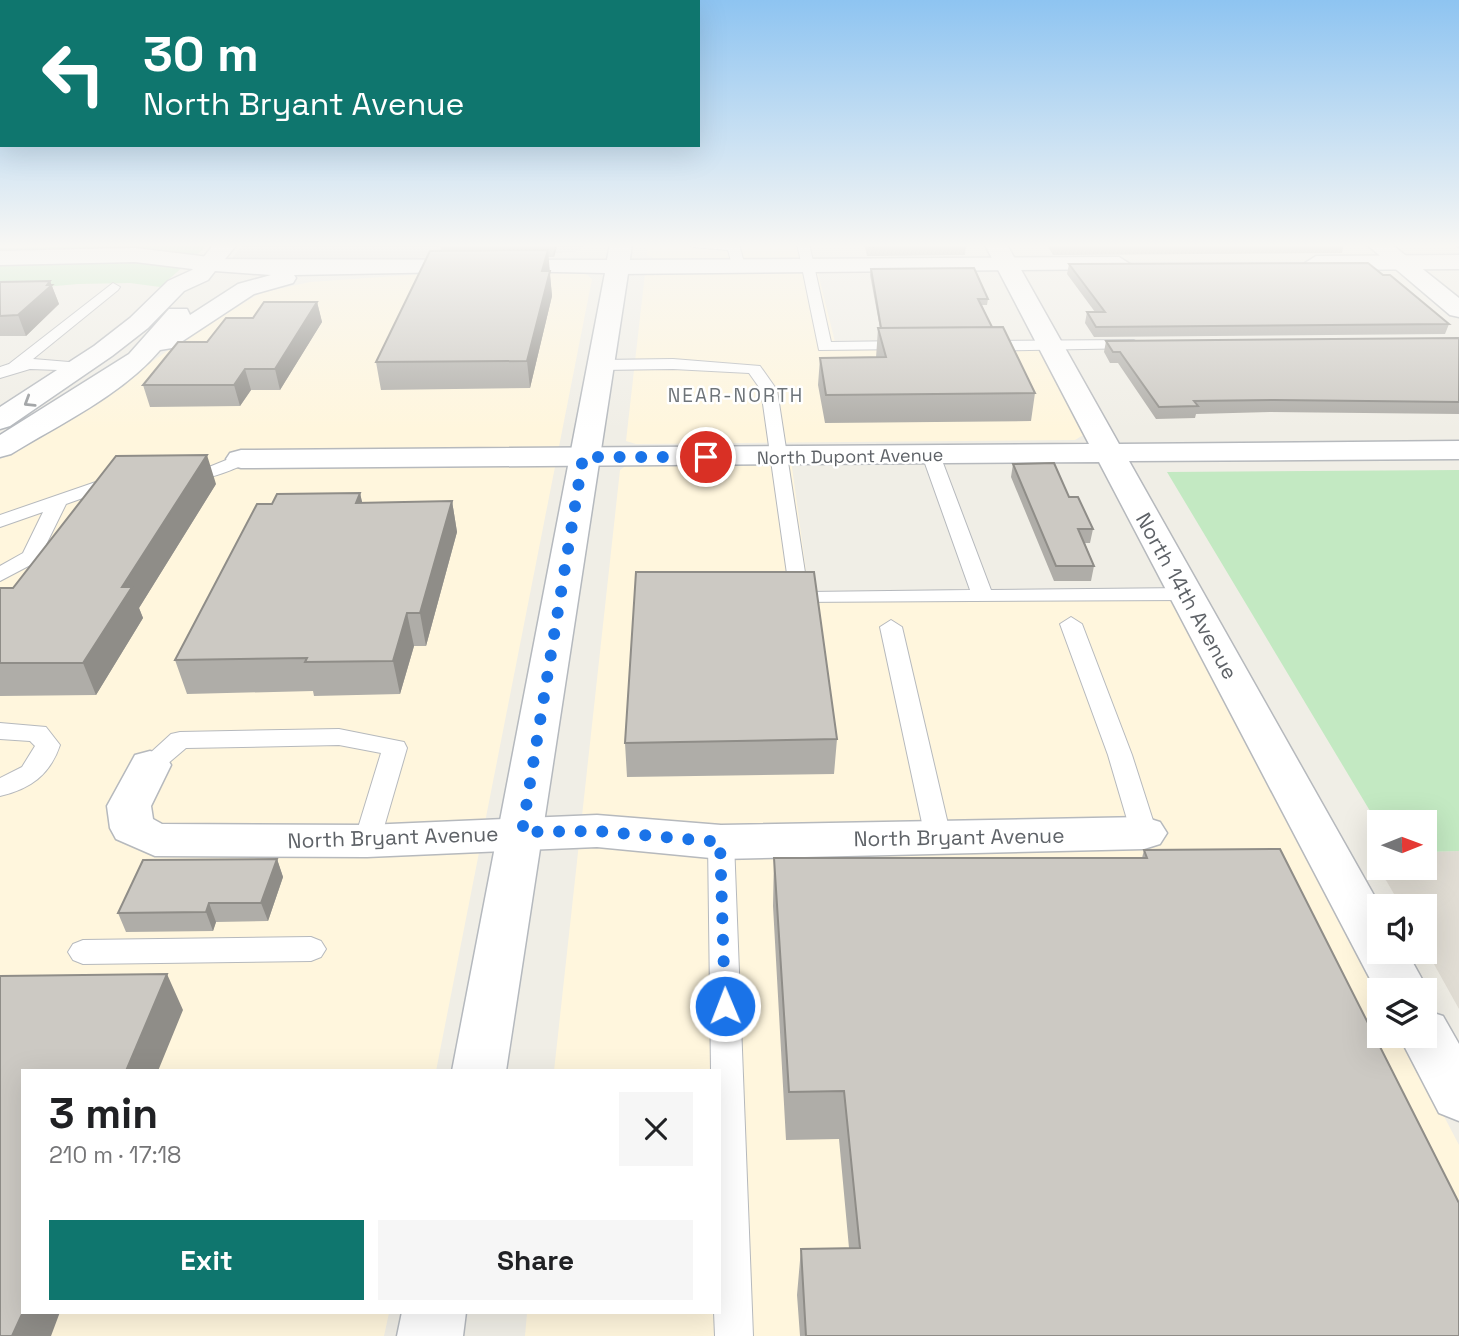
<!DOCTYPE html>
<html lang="en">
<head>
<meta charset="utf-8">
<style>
	:root { --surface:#fff; --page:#f6f6f6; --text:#202124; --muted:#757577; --accent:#0f766e }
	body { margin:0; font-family:"Space Grotesk",sans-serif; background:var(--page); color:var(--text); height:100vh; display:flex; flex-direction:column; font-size:26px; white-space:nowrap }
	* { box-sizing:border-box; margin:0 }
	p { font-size:23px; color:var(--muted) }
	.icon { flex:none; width:38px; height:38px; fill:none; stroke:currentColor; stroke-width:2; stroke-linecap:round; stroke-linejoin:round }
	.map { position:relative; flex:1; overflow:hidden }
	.details { position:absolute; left:21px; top:1069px; width:700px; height:245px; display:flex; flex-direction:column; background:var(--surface); border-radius:0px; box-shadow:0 7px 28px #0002 }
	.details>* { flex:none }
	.hud { position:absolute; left:0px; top:0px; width:700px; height:147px; box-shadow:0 7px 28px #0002; background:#0f766e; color:#fff; overflow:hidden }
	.needle { width:46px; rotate:89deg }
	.controls { position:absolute; left:1367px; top:810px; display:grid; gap:14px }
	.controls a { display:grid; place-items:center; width:70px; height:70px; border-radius:0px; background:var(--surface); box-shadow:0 7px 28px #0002; font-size:35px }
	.pin { position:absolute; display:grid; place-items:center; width:60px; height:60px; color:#fff; margin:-30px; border:4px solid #fff; border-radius:50%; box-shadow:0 2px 7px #0007 }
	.me { position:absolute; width:77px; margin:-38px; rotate:359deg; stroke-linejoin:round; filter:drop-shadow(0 0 5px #0008) }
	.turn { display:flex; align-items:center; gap:24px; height:147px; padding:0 28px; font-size:32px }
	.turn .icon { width:91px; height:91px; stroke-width:2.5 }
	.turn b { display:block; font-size:49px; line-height:60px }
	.round { display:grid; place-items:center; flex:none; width:74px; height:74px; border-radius:0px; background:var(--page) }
	.summary { display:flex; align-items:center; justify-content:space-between; height:119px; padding:0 28px }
	h1 { font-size:42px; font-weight:700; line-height:52px }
	.primary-button { display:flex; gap:14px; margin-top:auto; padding:14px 28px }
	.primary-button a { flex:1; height:80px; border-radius:0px; background:var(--accent); color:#fff; font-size:28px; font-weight:700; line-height:80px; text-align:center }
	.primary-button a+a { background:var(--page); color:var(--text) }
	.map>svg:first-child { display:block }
	.commercial { fill:#fff6dd }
	.industrial { fill:#dfddd8 }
	.education { fill:#e1ddd4 }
	.green { fill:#c3e9c2 }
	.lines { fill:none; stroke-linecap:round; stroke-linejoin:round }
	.service-casing { stroke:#b6b9bd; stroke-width:2 }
	.minor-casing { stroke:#b6b9bd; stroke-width:3 }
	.tertiary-casing { stroke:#b6b9bd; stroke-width:3 }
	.secondary-casing { stroke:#b5b9be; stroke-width:3 }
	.service { fill:#fff; fill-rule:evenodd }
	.minor { fill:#fff; fill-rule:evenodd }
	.tertiary { fill:#fff; fill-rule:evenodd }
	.secondary { fill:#fff; fill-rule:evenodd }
	.wall { fill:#afada8 }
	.shaded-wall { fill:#8f8d88 }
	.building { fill:#ccc9c3; stroke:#8f8d88; stroke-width:2 }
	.oneway { stroke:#96999c }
	.route { stroke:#1a73e8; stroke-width:12; stroke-dasharray:0 21.6 }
	.labels { text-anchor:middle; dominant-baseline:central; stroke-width:5; stroke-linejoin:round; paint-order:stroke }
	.far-street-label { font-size:18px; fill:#5e6267; stroke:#fff }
	.far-neighbourhood-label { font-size:19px; letter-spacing:2px; fill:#6e7479; stroke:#fff }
	.street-label { font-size:21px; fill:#5e6267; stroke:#fff }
</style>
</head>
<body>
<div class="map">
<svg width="1459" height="1336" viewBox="0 0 1459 1336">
	<rect width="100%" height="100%" fill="#f0eee6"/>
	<!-- commercial -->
	<path class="commercial" d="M648 243H809L811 259 659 260 647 255Z
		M753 268 818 273 835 342 1033 340 1085 434 1075 440 636 444 626 441 645 273Z
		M572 272 586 274 592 279 436 1071H23V1312L389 1313 384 1336H0V459L57 428 183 340 260 293 310 282 438 273Z
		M791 460 809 592 1168 589 1379 992V1036H1402L1459 1145V1336H525L527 1313 719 1312V1071H554L620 470 628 464Z"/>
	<!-- industrial -->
	<path class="industrial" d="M244 243H588L579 251 561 253 459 255 373 261 232 258Z"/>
	<!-- education -->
	<path class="education" d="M1369 851H1379V868H1424L1425 852 1459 851V1009L1425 948 1424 906H1401Z"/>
	<!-- green -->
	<path class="green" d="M209 244 160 287 130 283 78 284 0 291V248Z
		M1459 470V851L1425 852 1424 822H1379V826L1167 472Z"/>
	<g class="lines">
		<defs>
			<path id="service" d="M687 243 739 244 745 266 733 269 728 250 693 247Z
				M797 243H809L831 342 906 341 914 346 911 349 819 350Z
				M113 283 120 287 118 290 33 359 81 363 89 368 87 371 30 369 0 378V367L9 364Z
				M1134 340 1142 345 1139 348 983 351 975 346 983 341Z
				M673 359 760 366 777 390 808 592 970 590 922 455 931 450 940 455 991 590 1187 588 1198 594 1187 600 791 602 761 390 749 373 673 369 601 370 593 365 601 360Z
				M241 454 250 459 247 463C230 471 190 489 175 473L184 468 209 467Z
				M119 474 128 479 125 483 66 504 38 561 0 581V566L23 553 43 512 0 527V515Z
				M1071 617 1082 624 1132 755 1157 833 1153 840 1144 843 1135 840 1131 833 1108 755 1060 624Z
				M891 620 902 627 951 837 947 844 938 847 929 844 925 837 880 627Z
				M0 723 46 727 60 745C50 775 30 789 0 796V778L22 767 35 746 30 741 0 739Z
				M339 729 404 742 407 748 380 841 376 848 367 851 358 848 354 841 381 753 339 745 186 748 159 771 150 773 141 771 137 765 171 734 180 732Z
				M721 832 730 835 734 842 753 1336H715L714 1312H719V1071H711L708 842 712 835Z
				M311 937 321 941 326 949 321 957 311 961 83 964 73 960 68 952 73 944 83 940Z"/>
			<path id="minor" d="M215 243H238L217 269H201L198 264Z
				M984 243H1006L1119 444 1459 441V459L1129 461 1380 906 1379 952H1407L1428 990 1424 996V990H1379V996L1099 462 241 468 230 465 226 459 230 453 241 450 1089 444Z
				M1365 243H1390L1459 298V317L1450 315Z
				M150 751 165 755 171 765 151 806 153 819 162 824 367 825 597 815 721 825 1144 817 1160 822 1167 833 1160 844 1144 849 721 859 597 847 367 857 155 856 116 839 110 828 107 806 135 755Z
				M1424 1010 1443 1016 1459 1044V1121L1439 1113 1399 1036H1424Z"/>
			<path id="tertiary" d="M135 248 209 257 220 264 209 271 135 262 0 265V251Z
				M1459 255V269L1316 270 1305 263 1316 256Z
				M1119 257 1130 264 1127 269 618 274 607 267 618 260Z"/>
			<path id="secondary" d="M610 243H632L629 267 506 1071H452L605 273 509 271 294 275 296 278 293 283 254 294 172 348 160 350C122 395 60 424 11 454L0 457V435L129 354 169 309H187L190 315 238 284 271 275 215 271 208 280 184 291 148 328 112 356 10 426 0 429V407L94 346 130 318 168 281 192 270 201 259 607 260Z
				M402 1312H466L463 1336H397Z"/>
		</defs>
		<!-- service casing -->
		<use href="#service" class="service-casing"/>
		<!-- minor casing -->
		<use href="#minor" class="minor-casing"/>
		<!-- tertiary casing -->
		<use href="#tertiary" class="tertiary-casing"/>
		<!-- secondary casing -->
		<use href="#secondary" class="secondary-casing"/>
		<!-- service -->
		<use href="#service" class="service"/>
		<!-- minor -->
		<use href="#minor" class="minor"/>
		<!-- tertiary -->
		<use href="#tertiary" class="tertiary"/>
		<!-- secondary -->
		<use href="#secondary" class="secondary"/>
	</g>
	<!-- wall -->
	<path class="wall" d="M440 243H558L554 257H548L552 296 530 388 381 390 376 362 441 251Z
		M864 243H964L966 246 965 255 867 256Z
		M1046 243H1343L1344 244 1342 253 1053 255Z
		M1452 243H1459V249Z
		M1069 264 1383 275 1449 324 1445 334 1094 337 1085 323 1087 312H1095L1067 274Z
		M871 269 988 299 987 305H982L992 327 1035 393 1031 421 825 423 818 385 820 358H876L878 328H880L870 275Z
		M50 281 59 304 26 336H0V282Z
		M317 302 322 322 280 390H251L240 406 150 407 143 385 207 342 253 318Z
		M1459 338V414L1270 412 1196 414 1195 418 1156 419 1118 363H1110L1104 352 1106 341Z
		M1013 464 1069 497 1093 529 1090 543H1085L1094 566 1091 581H1054L1011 477Z
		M216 484 139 608 143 618 96 695 0 696V588H13Z
		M360 493 362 503 452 501 457 532 426 646H414L400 694 314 696 313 691 187 694 175 660 272 504Z
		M837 739 834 774 627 777 625 743Z
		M1144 850 1459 1336H800L797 1295 801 1249 849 1248 839 1139 786 1140 773 906 774 858H1142Z
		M277 859 283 877 268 921 216 922 213 931 126 932 118 913Z"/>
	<!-- shaded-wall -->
	<path class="shaded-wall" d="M553 243H558L554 257Z
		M548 250 552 296 530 388 527 361 542 271Z
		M50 281 59 304 26 336 18 315Z
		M317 302 322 322 280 390 275 369Z
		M245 369 251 390 240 406 234 385Z
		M207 455 216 484 139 608 143 618 96 695 83 663 122 587Z
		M360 493 367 523 356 503Z
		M452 501 457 532 426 646 420 613Z
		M407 613 414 646 400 694 393 661Z
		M277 859 283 877 268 921 261 903Z
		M209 903 216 922 213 931 206 912Z
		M167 974 183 1010 158 1071H126Z
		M23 1312H60L51 1336H12Z"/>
	<!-- building -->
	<path class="building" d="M866 243H964L966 246 867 247Z
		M1053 243H1343L1344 244 1055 246Z
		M548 250 542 271H550L527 361 376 362 430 251Z
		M1368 263 1383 275H1390L1449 324 1096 327 1087 312H1105L1069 264Z
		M974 268 988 299H978L992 327 881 328 871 269Z
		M50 281 47 285H52L18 315 0 316V282Z
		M264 302H317L275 369H245L234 385H143L178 342H207L226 318H253Z
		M1003 327 1035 393 826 395 820 358 886 357 878 328Z
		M1459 338V402L1274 400 1194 401 1198 406 1159 407 1120 352H1113L1106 341Z
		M207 455 122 587H132L83 663H0V588H13L116 456Z
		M1054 463 1069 497H1078L1093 529H1078L1094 566H1056L1013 464Z
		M360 493 356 503 452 501 420 613H407L393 661 305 662 307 658 175 660 257 504H272L277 494Z
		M636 572H814L837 739 625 743Z
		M1280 849 1459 1203V1336H806L801 1249 860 1248 844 1091 789 1092 774 858H1147L1144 850Z
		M277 859 261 903H209L206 912 118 913 143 860Z
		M167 974 126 1071H23V1312L12 1336H0V976Z"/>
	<!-- one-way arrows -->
	<defs><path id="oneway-chevron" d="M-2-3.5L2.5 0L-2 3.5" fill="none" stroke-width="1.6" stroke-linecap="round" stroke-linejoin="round" transform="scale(1.75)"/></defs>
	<use class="oneway" href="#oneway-chevron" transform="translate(29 402) rotate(148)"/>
	<!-- sky -->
	<linearGradient id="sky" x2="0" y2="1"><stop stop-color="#8ec4f1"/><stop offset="0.57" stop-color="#f8f7f4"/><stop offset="1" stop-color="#f8f7f4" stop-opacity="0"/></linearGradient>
	<rect width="1459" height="430" fill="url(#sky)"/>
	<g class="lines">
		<!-- route -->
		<path class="route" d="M706 457H583L522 832 597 831 720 842 725 1006"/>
	</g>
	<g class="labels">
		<!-- far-street labels -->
		<g class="far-street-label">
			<text transform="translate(850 456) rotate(-1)">North Dupont Avenue</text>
		</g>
		<!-- far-neighbourhood labels -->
		<g class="far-neighbourhood-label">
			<text x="736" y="395">NEAR-NORTH</text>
		</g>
		<!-- street labels -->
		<g class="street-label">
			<text transform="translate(1187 596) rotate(61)">North 14th Avenue</text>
			<text transform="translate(393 837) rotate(-2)">North Bryant Avenue</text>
			<text transform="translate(959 837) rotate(-1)">North Bryant Avenue</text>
		</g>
	</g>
</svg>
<div class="controls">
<a><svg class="needle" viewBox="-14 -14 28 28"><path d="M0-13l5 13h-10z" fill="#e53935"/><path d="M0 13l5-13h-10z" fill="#757577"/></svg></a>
<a><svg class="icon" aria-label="sound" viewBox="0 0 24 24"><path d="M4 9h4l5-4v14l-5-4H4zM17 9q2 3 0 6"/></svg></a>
<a><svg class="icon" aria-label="layers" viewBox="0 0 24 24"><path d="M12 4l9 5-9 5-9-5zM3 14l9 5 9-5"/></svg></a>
</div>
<div class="pin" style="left:706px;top:457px;background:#d93025"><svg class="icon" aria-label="arrive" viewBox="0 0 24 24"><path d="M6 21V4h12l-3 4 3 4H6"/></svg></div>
<svg class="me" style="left:725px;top:1006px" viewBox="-20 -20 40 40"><circle r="17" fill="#1a73e8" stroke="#fff" stroke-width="3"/><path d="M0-11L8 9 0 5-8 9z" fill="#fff"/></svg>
<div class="hud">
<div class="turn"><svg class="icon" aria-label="left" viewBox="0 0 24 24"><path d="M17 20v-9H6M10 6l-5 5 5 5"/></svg><div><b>30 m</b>North Bryant Avenue</div></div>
</div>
<section class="details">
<div class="summary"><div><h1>3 min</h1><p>210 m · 17:18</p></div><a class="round"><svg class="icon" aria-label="close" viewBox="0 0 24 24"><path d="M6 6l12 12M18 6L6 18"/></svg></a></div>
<div class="primary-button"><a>Exit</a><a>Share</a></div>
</section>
</div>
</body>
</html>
